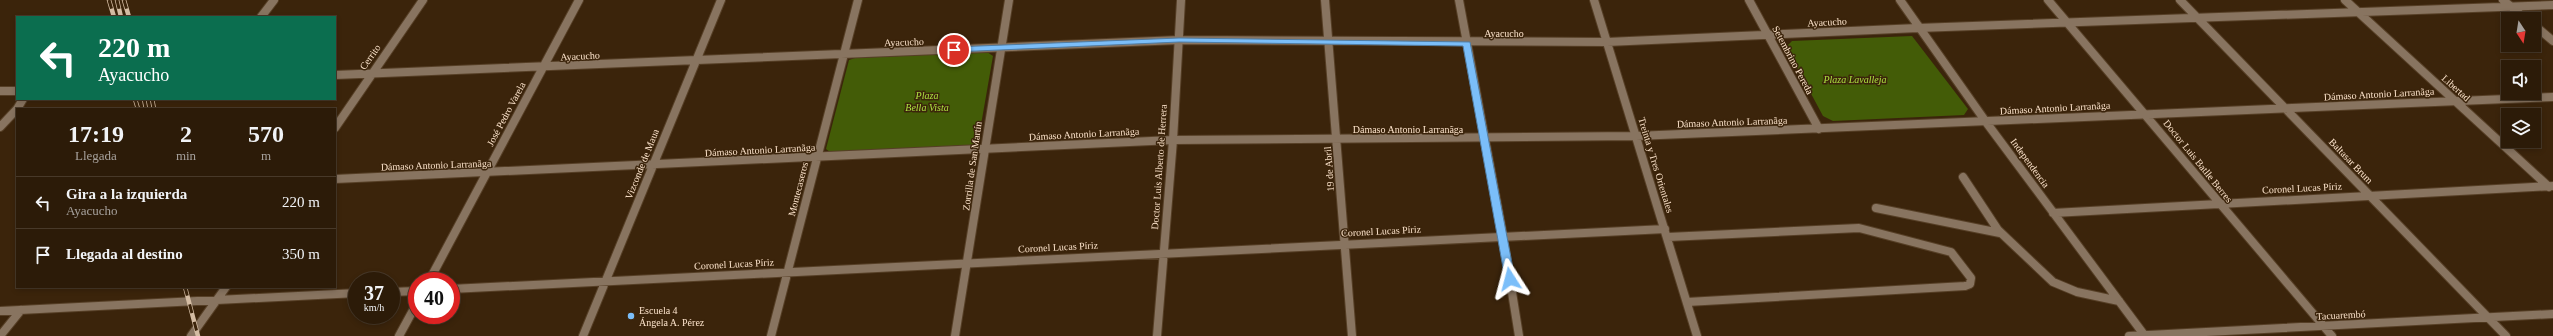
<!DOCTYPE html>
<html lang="es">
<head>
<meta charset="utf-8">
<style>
	:root { --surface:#2c1b08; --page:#382816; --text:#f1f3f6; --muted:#a6a19c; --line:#483929 }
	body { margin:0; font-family:"Times New Roman",serif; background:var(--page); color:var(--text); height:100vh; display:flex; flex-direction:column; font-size:15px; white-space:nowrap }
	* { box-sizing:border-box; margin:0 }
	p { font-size:13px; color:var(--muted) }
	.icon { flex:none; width:22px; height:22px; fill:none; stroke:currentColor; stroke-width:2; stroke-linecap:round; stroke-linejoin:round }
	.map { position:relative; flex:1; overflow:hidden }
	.sheet { position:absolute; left:16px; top:108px; width:320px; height:180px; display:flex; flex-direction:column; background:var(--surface); border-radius:0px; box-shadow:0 2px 6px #0003,0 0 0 1px var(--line) }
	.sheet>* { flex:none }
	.hud { position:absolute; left:16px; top:16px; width:320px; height:84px; border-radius:0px; box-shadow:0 2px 6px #0003,0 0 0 1px var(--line); background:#0b6e4f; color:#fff; overflow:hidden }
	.needle { width:26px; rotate:168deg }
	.controls { position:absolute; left:2501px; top:12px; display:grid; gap:8px }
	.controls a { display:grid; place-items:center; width:40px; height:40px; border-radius:0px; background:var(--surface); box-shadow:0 2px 6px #0003,0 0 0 1px var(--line); font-size:20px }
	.speed { position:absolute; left:348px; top:272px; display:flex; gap:8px; font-size:20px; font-weight:700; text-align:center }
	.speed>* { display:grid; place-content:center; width:52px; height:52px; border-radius:50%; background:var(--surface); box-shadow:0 2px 6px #0003,0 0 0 1px var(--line); line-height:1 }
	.speed small { font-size:10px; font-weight:400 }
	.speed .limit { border:6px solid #d22; background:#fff; color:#111 }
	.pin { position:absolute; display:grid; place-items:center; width:34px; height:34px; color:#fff; margin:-17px; border:2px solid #fff; border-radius:50%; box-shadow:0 1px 4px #0007 }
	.me { position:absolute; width:44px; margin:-22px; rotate:351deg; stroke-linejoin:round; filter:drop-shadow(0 0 3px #0008) }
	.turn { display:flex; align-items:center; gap:14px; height:84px; padding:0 16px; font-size:18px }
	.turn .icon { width:52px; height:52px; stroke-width:2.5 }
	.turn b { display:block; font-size:28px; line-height:34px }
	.eta { display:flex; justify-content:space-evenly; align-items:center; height:68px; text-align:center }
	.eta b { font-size:24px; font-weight:700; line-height:28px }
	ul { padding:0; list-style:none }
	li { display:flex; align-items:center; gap:12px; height:52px; padding:0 16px; border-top:1px solid var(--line) }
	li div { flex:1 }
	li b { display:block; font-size:15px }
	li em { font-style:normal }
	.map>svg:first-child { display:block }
	.green { fill:#435c07 }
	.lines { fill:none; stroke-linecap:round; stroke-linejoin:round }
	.minor-casing { stroke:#563f26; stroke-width:10 }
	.tertiary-casing { stroke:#563f26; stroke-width:10 }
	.minor { stroke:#887460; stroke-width:8 }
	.tertiary { stroke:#887460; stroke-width:8 }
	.rail-casing { stroke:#d4bca3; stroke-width:4.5 }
	.rail { stroke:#3b240b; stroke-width:3; stroke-dasharray:9; stroke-linecap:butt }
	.route { fill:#7bbef9; stroke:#507ca2 }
	.poi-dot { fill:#7bbef9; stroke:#3b240b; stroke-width:1.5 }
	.labels { text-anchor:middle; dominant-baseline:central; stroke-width:3; stroke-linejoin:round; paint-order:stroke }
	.street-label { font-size:10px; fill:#fce3cb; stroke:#3b240b }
	.park-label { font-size:10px; font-style:italic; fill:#ade140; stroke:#3b240b }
	.poi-label { font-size:10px; fill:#fce3cb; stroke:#3b240b; text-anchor:start }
</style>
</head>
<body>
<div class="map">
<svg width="2553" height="336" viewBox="0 0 2553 336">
	<rect width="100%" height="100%" fill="#3b240b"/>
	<!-- green -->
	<path class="green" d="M1912 36 1968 109 1964 115 1833 121 1823 116 1786 47 1792 41Z
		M987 52 993 56 978 142 971 145 830 152 826 149 849 60 855 58Z"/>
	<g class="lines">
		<defs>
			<path id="minor" d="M1325 0 1352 336
				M1594 0 1697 336
				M1749 0 1819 129
				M1900 0 1986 122 2145 336
				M2048 0 2332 336
				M2180 0 2506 336
				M2345 0 2549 187
				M2503 0 2526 19
				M261 17 274 0
				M2534 25 2553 41
				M335 75 1179 40 1607 42 1918 28 2553 5
				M0 91H17
				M17 109 23 99
				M0 127 17 109
				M335 128 423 0
				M1963 177 1998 230 2053 282 2077 292 2119 301
				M335 179 1173 140 1636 136 2553 97
				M1876 208 2000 233
				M2053 213 2553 186
				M1668 237 1859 228 1951 252 1971 278 1970 284 1965 286 1687 302
				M429 281 579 0
				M451 289 1665 229
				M391 292 417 291
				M0 311 357 293
				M0 336 21 310
				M191 336 226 287
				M399 336 417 303
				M583 336 721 0
				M771 336 858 0
				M1157 336 1173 140 1181 0
				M2129 336 2553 314"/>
			<path id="tertiary" d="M1459 0 1503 236 1519 336
				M955 336 1009 0"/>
		</defs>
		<!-- minor casing -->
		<use href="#minor" class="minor-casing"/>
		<!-- tertiary casing -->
		<use href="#tertiary" class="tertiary-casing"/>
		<!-- minor -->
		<use href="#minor" class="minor"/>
		<!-- tertiary -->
		<use href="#tertiary" class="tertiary"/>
		<defs>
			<path id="rail" d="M109 0 114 17
				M117 0 121 17
				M124 0 129 17
				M135 99 138 109
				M144 99 146 109
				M152 99 154 109
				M185 287 198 336"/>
		</defs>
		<!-- rail casing -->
		<use href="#rail" class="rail-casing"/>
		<!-- rail -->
		<use href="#rail" class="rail"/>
	</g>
	<!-- route -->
	<path class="route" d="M1179 38 1470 42 1515 279 1513 282 1510 283 1505 279 1463 46 1179 42 954 52 950 50 954 47Z"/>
	<!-- markers -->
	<circle class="poi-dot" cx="631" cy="316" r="4"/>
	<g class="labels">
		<!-- street labels -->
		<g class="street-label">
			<text transform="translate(1827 22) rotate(-3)">Ayacucho</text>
			<text x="1504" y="33">Ayacucho</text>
			<text transform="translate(904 42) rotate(-2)">Ayacucho</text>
			<text transform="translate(580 56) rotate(-3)">Ayacucho</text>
			<text transform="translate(370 57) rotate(-55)">Cerrito</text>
			<text transform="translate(1793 60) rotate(62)">Setembrino Pereda</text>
			<text transform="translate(2456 88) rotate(42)">Libertad</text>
			<text transform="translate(2379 94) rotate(-3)">Dámaso Antonio Larranãga</text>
			<text transform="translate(2055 108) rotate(-3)">Dámaso Antonio Larranãga</text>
			<text transform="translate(506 114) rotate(-62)">José Pedro Varela</text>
			<text transform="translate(1732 122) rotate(-2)">Dámaso Antonio Larranãga</text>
			<text x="1408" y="129">Dámaso Antonio Larranãga</text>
			<text transform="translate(1084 134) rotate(-3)">Dámaso Antonio Larranãga</text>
			<text transform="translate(760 150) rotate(-3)">Dámaso Antonio Larranãga</text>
			<text transform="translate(2198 161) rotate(51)">Doctor Luis Batlle Berres</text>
			<text transform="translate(2351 161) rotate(46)">Baltasar Brum</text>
			<text transform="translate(2030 163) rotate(54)">Independencia</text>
			<text transform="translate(642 164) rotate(-68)">Vizconde de Maua</text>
			<text transform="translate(436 165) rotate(-2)">Dámaso Antonio Larranãga</text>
			<text transform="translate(1656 165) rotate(73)">Treinta y Tres Orientales</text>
			<text transform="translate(972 166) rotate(-82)">Zorrilla de San Martín</text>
			<text transform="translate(1159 167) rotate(-86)">Doctor Luis Alberto de Herrera</text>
			<text transform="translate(1329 169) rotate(-94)">19 de Abril</text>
			<text transform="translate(2302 188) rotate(-3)">Coronel Lucas Píriz</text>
			<text transform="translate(798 189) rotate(-76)">Montecaseros</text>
			<text transform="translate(1381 231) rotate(-3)">Coronel Lucas Píriz</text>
			<text transform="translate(1058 247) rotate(-3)">Coronel Lucas Píriz</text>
			<text transform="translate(734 264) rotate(-3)">Coronel Lucas Píriz</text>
			<text transform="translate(2341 315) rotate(-3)">Tacuarembó</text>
		</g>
		<!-- park labels -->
		<g class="park-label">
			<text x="1855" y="79">Plaza Lavalleja</text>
			<text x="927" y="95">Plaza<tspan x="927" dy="12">Bella Vista</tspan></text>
		</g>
		<!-- poi labels -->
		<g class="poi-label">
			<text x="639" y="310">Escuela 4<tspan x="639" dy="12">Ángela A. Pérez</tspan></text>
		</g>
	</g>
</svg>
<div class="controls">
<a><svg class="needle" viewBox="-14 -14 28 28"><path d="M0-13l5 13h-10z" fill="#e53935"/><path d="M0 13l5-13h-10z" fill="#a6a19c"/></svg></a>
<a><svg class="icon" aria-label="sound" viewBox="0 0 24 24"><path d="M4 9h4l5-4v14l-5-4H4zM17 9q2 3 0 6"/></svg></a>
<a><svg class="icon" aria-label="layers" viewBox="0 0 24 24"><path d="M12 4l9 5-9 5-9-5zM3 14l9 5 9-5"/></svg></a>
</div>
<div class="speed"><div>37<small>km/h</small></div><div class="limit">40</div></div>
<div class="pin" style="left:954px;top:50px;background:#d93025"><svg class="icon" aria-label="arrive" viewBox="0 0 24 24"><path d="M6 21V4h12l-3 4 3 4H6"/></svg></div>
<svg class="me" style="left:1510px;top:279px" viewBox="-20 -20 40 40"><path d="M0-17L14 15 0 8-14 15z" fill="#7bbef9" stroke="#fff" stroke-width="4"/></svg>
<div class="hud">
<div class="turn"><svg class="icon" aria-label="left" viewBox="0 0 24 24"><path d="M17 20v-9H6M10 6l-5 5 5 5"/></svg><div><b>220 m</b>Ayacucho</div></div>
</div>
<section class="sheet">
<div class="eta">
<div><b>17:19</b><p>Llegada</p></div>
<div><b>2</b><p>min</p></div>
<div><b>570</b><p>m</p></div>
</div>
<ul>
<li><svg class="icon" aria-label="left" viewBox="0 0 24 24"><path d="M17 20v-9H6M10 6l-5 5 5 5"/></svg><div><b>Gira a la izquierda</b><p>Ayacucho</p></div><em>220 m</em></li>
<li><svg class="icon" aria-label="arrive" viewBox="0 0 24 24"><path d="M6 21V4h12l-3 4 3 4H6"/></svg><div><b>Llegada al destino</b></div><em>350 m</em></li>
</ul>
</section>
</div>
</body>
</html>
